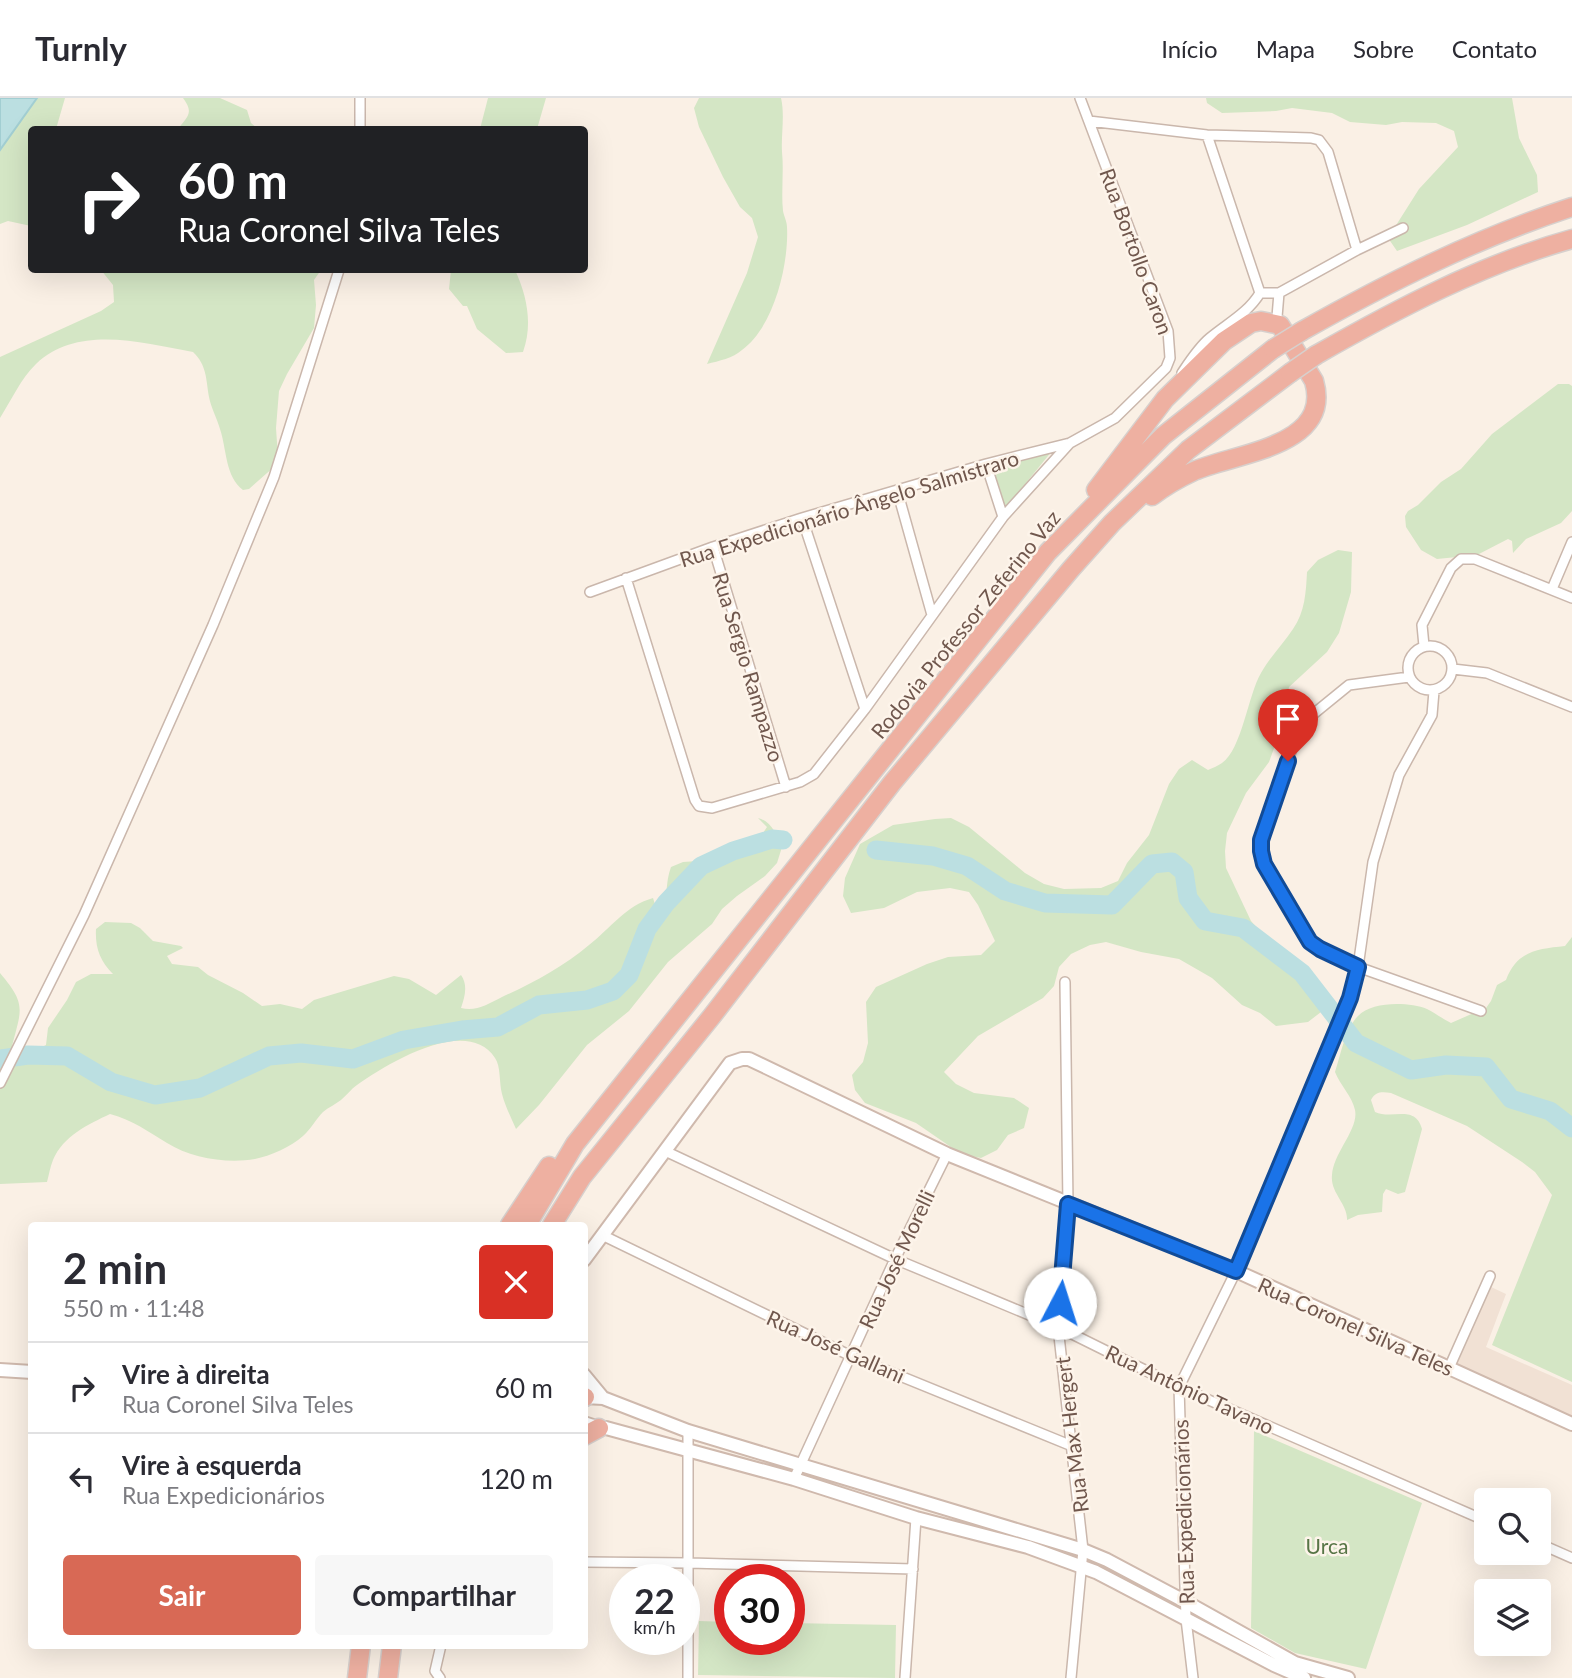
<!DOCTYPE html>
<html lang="pt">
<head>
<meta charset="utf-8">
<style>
	:root { --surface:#fff; --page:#f7f7f7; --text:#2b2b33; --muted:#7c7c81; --line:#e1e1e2; --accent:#d86955 }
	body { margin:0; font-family:Lato,sans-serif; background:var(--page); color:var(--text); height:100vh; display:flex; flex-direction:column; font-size:26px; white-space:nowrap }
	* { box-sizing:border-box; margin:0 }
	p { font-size:23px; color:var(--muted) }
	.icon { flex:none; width:38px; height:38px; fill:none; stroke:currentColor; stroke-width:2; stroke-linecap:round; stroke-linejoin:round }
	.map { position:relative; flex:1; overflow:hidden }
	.details { position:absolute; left:28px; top:1124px; width:560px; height:427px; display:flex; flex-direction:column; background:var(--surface); border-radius:7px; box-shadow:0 7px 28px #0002 }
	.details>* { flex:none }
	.hud { position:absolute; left:28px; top:28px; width:560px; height:147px; border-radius:7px; box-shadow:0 7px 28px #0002; background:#202124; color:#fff; overflow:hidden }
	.tools { position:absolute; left:1474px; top:1390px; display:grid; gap:14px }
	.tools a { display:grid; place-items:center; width:77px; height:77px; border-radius:7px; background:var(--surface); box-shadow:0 7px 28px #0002; font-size:35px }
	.speed { position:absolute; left:609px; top:1466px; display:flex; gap:14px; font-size:35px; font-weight:700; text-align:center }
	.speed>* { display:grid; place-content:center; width:91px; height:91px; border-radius:50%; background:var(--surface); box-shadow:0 7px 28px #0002; line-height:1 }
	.speed small { font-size:18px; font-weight:400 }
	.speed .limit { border:10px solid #d22; background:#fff; color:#111 }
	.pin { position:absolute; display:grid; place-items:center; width:60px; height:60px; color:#fff; margin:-72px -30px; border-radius:50% 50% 50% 0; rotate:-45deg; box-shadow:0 0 7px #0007 }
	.pin .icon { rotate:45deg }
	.me { position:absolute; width:77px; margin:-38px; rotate:5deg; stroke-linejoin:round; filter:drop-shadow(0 0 5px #0008) }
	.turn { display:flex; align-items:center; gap:24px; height:147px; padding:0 35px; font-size:32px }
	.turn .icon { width:91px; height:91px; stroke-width:2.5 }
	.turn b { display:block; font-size:49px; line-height:60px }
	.round { display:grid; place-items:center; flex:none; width:74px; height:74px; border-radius:7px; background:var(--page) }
	.summary { display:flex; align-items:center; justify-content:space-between; height:119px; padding:0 35px }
	h1 { font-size:42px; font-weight:700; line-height:52px }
	.action { display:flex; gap:14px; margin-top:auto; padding:14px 35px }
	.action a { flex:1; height:80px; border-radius:7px; background:var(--accent); color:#fff; font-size:28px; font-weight:700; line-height:80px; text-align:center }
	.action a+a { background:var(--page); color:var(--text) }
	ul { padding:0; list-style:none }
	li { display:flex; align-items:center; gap:21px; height:91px; padding:0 35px; border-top:2px solid var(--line) }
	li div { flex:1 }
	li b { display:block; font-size:26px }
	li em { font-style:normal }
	header { display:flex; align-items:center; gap:42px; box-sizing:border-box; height:98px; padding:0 35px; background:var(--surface); border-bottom:2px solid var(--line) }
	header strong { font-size:33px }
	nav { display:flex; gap:38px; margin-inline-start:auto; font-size:24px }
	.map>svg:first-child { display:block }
	.residential { fill:#f1e1d4 }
	.green { fill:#d4e6c5 }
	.water { fill:#bbdfe1; stroke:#a2ced2; stroke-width:2 }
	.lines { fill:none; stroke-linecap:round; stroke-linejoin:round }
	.river { stroke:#bbdfe1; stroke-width:19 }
	.street-casing { stroke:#cab7ac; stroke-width:12 }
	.secondary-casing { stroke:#cfb9ad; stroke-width:16 }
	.highway-casing { stroke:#d7d0cd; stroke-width:21 }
	.street { stroke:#fff; stroke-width:9 }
	.secondary { stroke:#fff; stroke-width:12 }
	.highway { stroke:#eeb0a1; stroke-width:18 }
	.highway-bridge-casing { stroke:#d7d0cd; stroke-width:21; stroke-linecap:butt }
	.highway-bridge { stroke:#eeb0a1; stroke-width:18 }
	.route-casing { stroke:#114b97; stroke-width:18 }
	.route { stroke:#1a73e8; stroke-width:12 }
	.labels { text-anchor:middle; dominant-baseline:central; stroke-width:5; stroke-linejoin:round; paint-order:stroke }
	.street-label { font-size:21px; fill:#70574d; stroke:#fdf4ea }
	.park-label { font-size:21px; fill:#577546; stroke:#fdf4ea }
</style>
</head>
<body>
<header>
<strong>Turnly</strong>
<nav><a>Início</a><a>Mapa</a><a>Sobre</a><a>Contato</a></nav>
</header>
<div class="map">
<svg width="1572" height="1580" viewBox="0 0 1572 1580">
	<rect width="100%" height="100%" fill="#faf0e5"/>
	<!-- residential -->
	<path class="residential" d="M1491 1189 1506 1196 1486 1249 1572 1287V1320L1456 1268Z"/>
	<!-- green -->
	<path class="green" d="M13 0H65L56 31 32 32 31 128 8 123 0 126V18Z
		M183 0H220L247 12 251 25 258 31H178C188 18 194 15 183 0Z
		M488 0H546L537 31H480Z
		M699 0H781C785 17 781 36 782 54 784 73 781 94 783 113 784 118 787 124 787 129 789 166 774 229 742 252 733 260 719 263 707 266L747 175 758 139 752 120 740 109 723 79 699 29 694 10Z
		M1206 0H1512L1519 40 1537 77 1538 94 1467 127 1397 153 1388 140 1419 91 1458 49 1454 33 1436 25 1402 24 1386 27 1350 24 1332 15 1292 10 1276 13 1222 15 1207 5Z
		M101 172H321L314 182 316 207 314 230 287 276 279 293 276 330 278 359 275 368 249 391 243 392C225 378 227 352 220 331 217 320 211 310 209 299 206 282 207 267 193 254 143 245 78 226 36 266 21 280 11 303 0 320V259L101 213 114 204 113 187Z
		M451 172H515C527 198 533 226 523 254L506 255 477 231 467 208H463L449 191Z
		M1558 286H1569L1572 288V413L1561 425 1526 441 1513 455 1512 443 1508 441 1477 457 1437 461 1421 452 1406 429 1405 418 1408 413 1418 407 1441 384 1461 371 1492 336Z
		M1052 353 1004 412 991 369Z
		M1338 452 1352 454 1351 494 1339 535 1327 554 1289 589 1281 631 1269 664 1246 695 1227 735 1225 753 1226 770 1251 823 1273 848 1306 867 1316 882 1321 914 1308 924 1276 928 1260 915 1242 907 1212 880 1179 861 1141 854 1106 844 1090 847 1071 856 1059 869 1054 888 1043 900 978 938 944 974 956 986 974 995 1014 1000 1029 1010 1024 1030 1008 1037 997 1052 981 1060 961 1056 916 1025 865 1005 855 992 852 977 863 964 868 945 866 904 876 889 927 866 948 859 981 857 995 843 978 807 969 794 950 790 917 794 884 810 851 815 843 798 845 780 860 746 893 727 935 721 951 720 969 729 1025 775 1044 786 1064 791 1101 790 1118 783 1127 765 1149 737 1169 686 1179 671 1192 662 1208 672C1212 670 1218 668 1222 665 1242 651 1248 597 1261 575 1270 559 1283 546 1293 531 1305 514 1306 494 1307 474L1318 462Z
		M758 720C771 723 777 737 782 749L777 765 765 778 737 798 722 811 712 826 668 864 629 913 587 947 539 1007 516 1031C511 1019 505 1008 502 996 499 985 501 968 495 960 467 917 387 966 357 987 351 991 347 997 341 1002 336 1006 329 1009 323 1014 316 1021 311 1031 303 1038 291 1049 270 1058 255 1061 227 1066 191 1060 167 1045 147 1033 133 1022 110 1016 89 1026 63 1038 53 1062 50 1069 49 1077 47 1084L0 1086V875C26 906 22 910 12 948L15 953C26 955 36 952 46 947L48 930 67 902 76 884 91 876H113C100 863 95 850 96 831L105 824 131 825 140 830 153 843 181 848 183 850 167 858 172 866 198 869 208 877 243 895 262 908 280 906 302 911 314 902 394 878 409 881 436 897 461 877C468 887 465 898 461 910 476 914 488 906 502 899 533 885 563 869 589 847 611 830 625 808 653 800L657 813 662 816C668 800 665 785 671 769L683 764 712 762 763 735 767 729Z
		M1572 839V1284L1492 1247 1552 1097 1535 1074 1522 1064 1467 1028 1391 995C1382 994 1376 993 1371 1002L1375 1014C1392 1022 1415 1006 1422 1031L1405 1094 1398 1096 1386 1091 1383 1096 1382 1114 1358 1117 1347 1122C1348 1106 1330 1095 1332 1077 1333 1055 1359 1031 1355 1012 1352 998 1340 987 1335 974 1341 956 1345 931 1358 918 1372 903 1409 904 1427 911 1435 915 1443 921 1451 925L1476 914 1481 917 1491 903 1497 887 1506 882C1517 853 1537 851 1565 848Z
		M1254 1333 1422 1405 1366 1571 1295 1555 1251 1530Z
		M699 1523 730 1524V1542H789V1525L896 1527 895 1580 698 1577Z"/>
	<!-- water -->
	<path class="water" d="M0 0H37L0 52Z"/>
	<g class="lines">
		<!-- river -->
		<path class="river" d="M876 752 933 758 967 768 1005 793 1045 805 1112 807 1152 766 1172 764 1184 774 1188 800 1205 823 1243 830 1302 875 1356 945 1411 972 1446 967 1486 969 1511 1001 1550 1013 1572 1030
			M0 961 28 957 67 958 111 984 155 997 200 990 269 958 301 955 353 961 404 942 462 932 498 929 539 907 587 902 613 893 629 877 647 831 666 805 701 768 733 753 772 741 783 742"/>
		<defs>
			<path id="street" d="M1089 23 1207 37 1311 40 1319 42 1328 54 1357 152
				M360 32V0
				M1207 37 1260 195
				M1260 195H1279L1357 152 1403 130
				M1279 195 1277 219 1280 227
				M1182 275C1190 263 1199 249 1210 240 1228 225 1248 215 1260 195
				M986 366 1003 419
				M897 392 932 517
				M802 420 865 611
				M713 449 786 689
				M626 480 695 702 699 708 712 710 800 684 814 676 865 611 1003 419 1069 346
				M1552 491 1572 444
				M590 494 713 449 802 420 986 366 1070 345 1115 320 1166 270 1170 260 1168 233 1080 0
				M1408 570a22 22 0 1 1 44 0a22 22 0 1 1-44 0Z
				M1424 548 1422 527 1451 470 1461 461H1475L1572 500
				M1453 571 1487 575 1572 609
				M1409 579 1349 587 1306 622 1297 636 1261 742 1264 766 1301 831 1310 844 1320 851 1358 869 1481 913
				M1065 884 1068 1106 1058 1229 1083 1452 1071 1580
				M0 985 84 817 213 527 274 379 339 172
				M665 1053 895 1161 1058 1229 1179 1289 1486 1423
				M604 1138 851 1258 1072 1348
				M1449 1270 1490 1178
				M794 1381 895 1161 947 1056
				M1538 1445 1572 1460
				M584 1464 689 1465 913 1471
				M440 1580 435 1573 441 1547
				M688 1580V1333
				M905 1580 916 1420
				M1193 1580 1186 1521 1179 1289 1236 1173 1350 900 1358 869 1373 764 1399 677 1432 617 1434 593"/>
			<path id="secondary" d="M584 1162 730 965 742 961H749L947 1056 1236 1173 1572 1326
				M0 1272 32 1274
				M584 1277 603 1300
				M584 1299 603 1300 688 1333 1083 1452 1107 1462 1186 1504 1295 1565 1348 1580
				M584 1325 599 1330H606L794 1381 916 1420 1028 1449 1096 1474 1274 1567 1304 1580"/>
			<path id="highway" d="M1302 233C1389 184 1477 140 1572 109
				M1316 257C1397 211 1482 166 1572 141
				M1096 392 1165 301 1224 243 1251 225 1261 223 1280 227 1314 283C1333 349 1235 355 1194 373 1179 380 1165 388 1152 398
				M510 1127 549 1068
				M527 1127 575 1046 1048 454 1163 338 1273 251
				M552 1127 582 1079 712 918 892 685 1071 471 1112 425 1188 352 1290 275
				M584 1299H585
				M584 1338 599 1330
				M357 1580 361 1547
				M388 1580 392 1547"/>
		</defs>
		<!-- street casing -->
		<use href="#street" class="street-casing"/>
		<!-- secondary casing -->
		<use href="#secondary" class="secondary-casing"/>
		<!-- highway casing -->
		<use href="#highway" class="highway-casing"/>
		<!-- street -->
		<use href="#street" class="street"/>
		<!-- secondary -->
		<use href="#secondary" class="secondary"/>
		<!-- highway -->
		<use href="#highway" class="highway"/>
		<defs>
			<path id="highway-bridge" d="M1273 251 1302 233
				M1290 275 1316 257"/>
		</defs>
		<!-- highway-bridge casing -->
		<use href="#highway-bridge" class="highway-bridge-casing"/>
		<!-- highway-bridge -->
		<use href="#highway-bridge" class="highway-bridge"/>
	</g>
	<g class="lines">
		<defs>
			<path id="route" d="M1060 1205 1068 1106 1236 1173 1350 900 1358 869 1320 851 1310 844 1264 766 1261 753V742L1288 663"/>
		</defs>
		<!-- route casing -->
		<use href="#route" class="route-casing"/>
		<!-- route -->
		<use href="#route" class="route"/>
	</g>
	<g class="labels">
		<!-- street labels -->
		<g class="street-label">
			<text transform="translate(1137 153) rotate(70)">Rua Bortollo Caron</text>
			<text transform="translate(849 410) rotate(-17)">Rua Expedicionário Ângelo Salmistraro</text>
			<text transform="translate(965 526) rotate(-51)">Rodovia Professor Zeferino Vaz</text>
			<text transform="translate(749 569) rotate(73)">Rua Sergio Rampazzo</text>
			<text transform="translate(896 1161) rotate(-65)">Rua José Morelli</text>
			<text transform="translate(1356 1228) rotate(24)">Rua Coronel Silva Teles</text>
			<text transform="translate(836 1248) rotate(24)">Rua José Gallani</text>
			<text transform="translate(1190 1291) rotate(25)">Rua Antônio Tavano</text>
			<text transform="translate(1071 1337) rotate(-97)">Rua Max Hergert</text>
			<text transform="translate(1183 1414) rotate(-92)">Rua Expedicionários</text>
		</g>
		<!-- park labels -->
		<g class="park-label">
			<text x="1327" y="1447">Urca</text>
		</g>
	</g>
</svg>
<div class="tools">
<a><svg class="icon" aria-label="search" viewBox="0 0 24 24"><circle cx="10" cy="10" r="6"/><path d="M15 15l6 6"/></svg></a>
<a><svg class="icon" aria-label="layers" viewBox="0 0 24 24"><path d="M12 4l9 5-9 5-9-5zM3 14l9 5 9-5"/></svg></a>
</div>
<div class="speed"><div>22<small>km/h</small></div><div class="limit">30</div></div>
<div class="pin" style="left:1288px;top:663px;background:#d93025"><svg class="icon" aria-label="arrive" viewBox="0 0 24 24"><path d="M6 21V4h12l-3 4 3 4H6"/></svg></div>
<svg class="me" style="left:1060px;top:1205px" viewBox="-20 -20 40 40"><circle r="19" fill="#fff"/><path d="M0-13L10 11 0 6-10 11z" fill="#1a73e8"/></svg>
<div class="hud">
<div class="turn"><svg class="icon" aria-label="right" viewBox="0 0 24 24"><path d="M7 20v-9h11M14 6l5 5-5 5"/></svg><div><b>60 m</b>Rua Coronel Silva Teles</div></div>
</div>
<section class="details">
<div class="summary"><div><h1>2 min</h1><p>550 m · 11:48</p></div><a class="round" style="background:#d93025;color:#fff"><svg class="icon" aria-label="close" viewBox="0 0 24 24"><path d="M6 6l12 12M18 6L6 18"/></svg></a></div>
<ul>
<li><svg class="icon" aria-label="right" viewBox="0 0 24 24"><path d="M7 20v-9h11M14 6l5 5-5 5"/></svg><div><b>Vire à direita</b><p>Rua Coronel Silva Teles</p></div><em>60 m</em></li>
<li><svg class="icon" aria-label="left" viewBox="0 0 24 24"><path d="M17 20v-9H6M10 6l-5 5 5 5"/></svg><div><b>Vire à esquerda</b><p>Rua Expedicionários</p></div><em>120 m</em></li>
</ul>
<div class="action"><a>Sair</a><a>Compartilhar</a></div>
</section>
</div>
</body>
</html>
